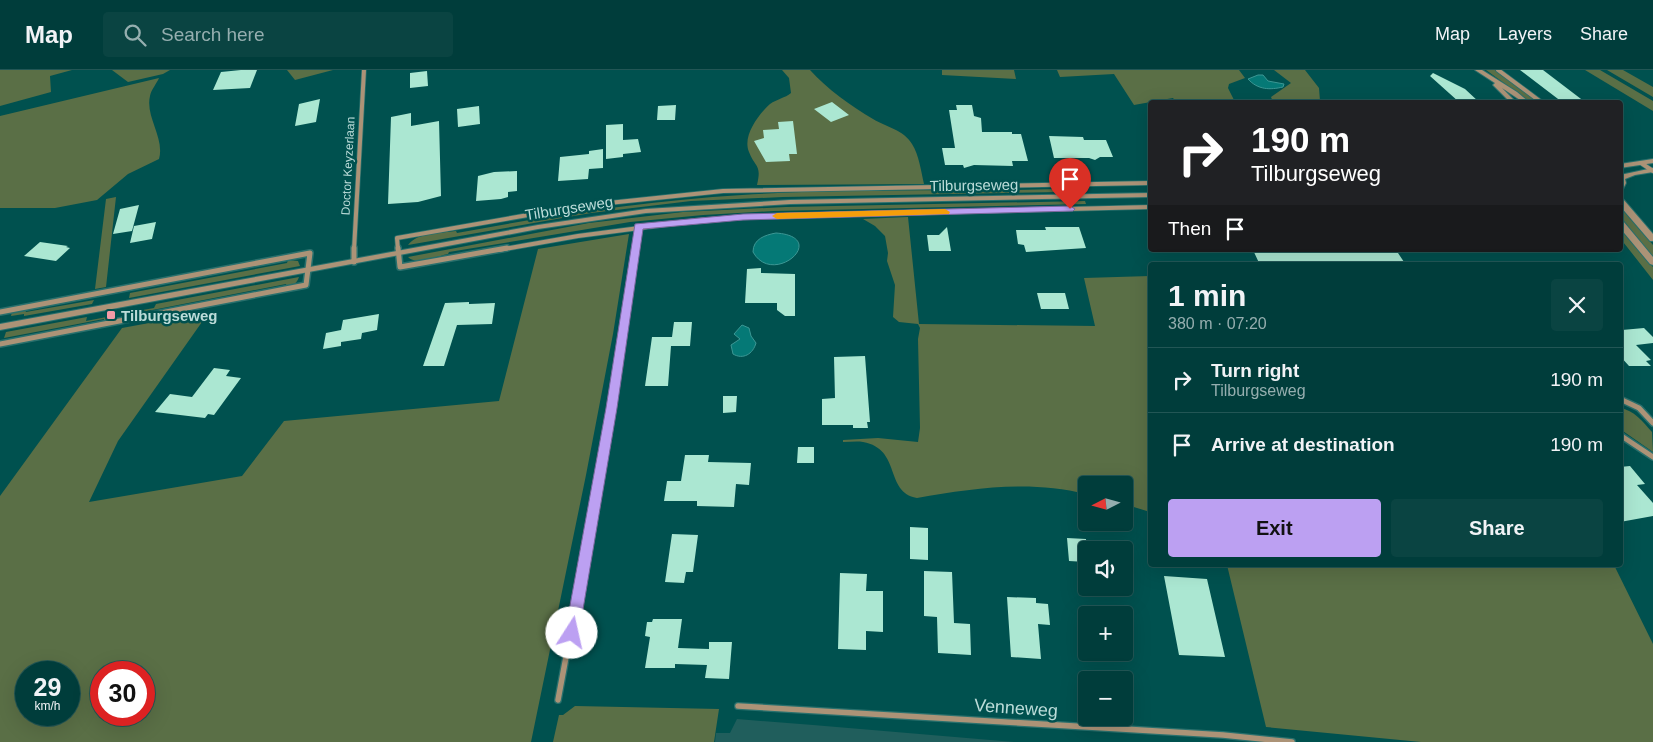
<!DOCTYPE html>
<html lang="en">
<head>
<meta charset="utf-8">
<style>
	:root { --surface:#003d3b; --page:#0a4442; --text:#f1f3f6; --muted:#95aeaf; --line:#225655; --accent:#bca0f2 }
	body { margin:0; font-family:Arial,sans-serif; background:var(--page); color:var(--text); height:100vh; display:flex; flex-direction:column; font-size:19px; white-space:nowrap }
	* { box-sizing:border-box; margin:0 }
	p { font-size:16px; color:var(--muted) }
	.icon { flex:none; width:28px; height:28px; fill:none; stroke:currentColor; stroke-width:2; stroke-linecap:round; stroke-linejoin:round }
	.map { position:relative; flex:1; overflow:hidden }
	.panel { position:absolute; left:1148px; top:192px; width:475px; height:305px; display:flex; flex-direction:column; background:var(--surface); border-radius:5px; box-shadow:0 5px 20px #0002,0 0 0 1px var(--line) }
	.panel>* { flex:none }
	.hud { position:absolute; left:1148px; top:30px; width:475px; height:152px; border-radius:5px; box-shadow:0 5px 20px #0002,0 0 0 1px var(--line); background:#202124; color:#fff; overflow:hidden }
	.needle { width:32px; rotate:264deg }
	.tools { position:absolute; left:1078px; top:406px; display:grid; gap:10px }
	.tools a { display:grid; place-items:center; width:55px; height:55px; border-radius:5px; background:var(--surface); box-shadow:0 5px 20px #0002,0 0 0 1px var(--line); font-size:25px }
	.speed { position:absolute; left:15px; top:591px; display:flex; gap:10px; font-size:25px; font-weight:700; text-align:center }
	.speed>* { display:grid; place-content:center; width:65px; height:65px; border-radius:50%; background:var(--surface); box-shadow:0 5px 20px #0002,0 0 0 1px var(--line); line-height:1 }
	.speed small { font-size:12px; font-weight:400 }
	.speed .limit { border:8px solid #d22; background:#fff; color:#111 }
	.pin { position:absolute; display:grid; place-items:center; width:42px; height:42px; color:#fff; margin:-51px -21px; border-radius:50% 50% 50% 0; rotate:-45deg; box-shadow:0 0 5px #0007 }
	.pin .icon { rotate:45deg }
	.me { position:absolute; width:55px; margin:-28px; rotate:10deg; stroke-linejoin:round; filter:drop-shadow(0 0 4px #0008) }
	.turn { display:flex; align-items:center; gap:18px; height:105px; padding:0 20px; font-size:22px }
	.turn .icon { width:65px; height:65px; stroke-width:2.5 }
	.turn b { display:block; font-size:35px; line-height:42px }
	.then { display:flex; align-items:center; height:48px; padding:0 20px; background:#0003; gap:10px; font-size:19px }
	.round { display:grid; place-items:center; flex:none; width:52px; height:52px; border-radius:5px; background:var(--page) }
	.headline { display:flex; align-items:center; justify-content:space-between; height:85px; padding:0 20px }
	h1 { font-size:30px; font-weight:600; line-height:38px }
	.action { display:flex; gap:10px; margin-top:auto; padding:10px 20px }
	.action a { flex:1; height:58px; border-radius:5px; background:var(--accent); color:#111; font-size:20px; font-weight:600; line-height:58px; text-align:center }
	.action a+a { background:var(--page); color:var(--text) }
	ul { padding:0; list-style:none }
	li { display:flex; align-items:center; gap:15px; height:65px; padding:0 20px; border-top:1px solid var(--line) }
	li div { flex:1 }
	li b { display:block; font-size:19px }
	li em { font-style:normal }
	header { display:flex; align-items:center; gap:30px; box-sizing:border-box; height:70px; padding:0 25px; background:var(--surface); border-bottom:1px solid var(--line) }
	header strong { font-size:24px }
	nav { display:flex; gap:28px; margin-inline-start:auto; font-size:18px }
	.search { width:350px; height:45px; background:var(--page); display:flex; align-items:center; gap:12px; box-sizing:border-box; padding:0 18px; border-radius:5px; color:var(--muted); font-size:19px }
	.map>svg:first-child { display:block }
	.built { fill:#205e5c }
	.green { fill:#5a6f46; fill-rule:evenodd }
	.water { fill:#057976; stroke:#3c9794 }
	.building { fill:#abe7d2 }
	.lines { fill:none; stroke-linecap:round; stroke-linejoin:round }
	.minor-far2-casing { stroke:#29706d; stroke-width:5.5 }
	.minor-far1-casing { stroke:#29706d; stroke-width:8 }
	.minor-casing { stroke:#29706d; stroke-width:8 }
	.tertiary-casing { stroke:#29706d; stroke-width:2 }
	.minor-far2 { stroke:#ac9377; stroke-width:4 }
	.minor-far1 { stroke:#ac9377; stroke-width:5 }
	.minor { stroke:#ac9377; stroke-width:5.5 }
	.tertiary { fill:#ac9377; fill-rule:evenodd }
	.route { fill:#bca0f2; stroke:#7a689d }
	.slow { fill:#f59e0b }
	.poi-dot { fill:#f49aa6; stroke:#00514f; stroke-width:2 }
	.labels { text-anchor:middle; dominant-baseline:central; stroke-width:5; stroke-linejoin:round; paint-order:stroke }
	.far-street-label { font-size:12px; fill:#bbdcd9; stroke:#00514f }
	.street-label { font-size:15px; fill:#bbdcd9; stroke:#00514f }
	.poi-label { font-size:15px; font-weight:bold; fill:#bbdcd9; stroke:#00514f; text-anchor:start }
	.near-street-label { font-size:18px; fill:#bbdcd9; stroke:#00514f }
</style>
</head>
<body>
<header>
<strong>Map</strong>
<div class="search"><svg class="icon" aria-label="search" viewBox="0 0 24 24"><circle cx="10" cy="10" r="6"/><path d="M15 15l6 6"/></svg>Search here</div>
<nav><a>Map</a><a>Layers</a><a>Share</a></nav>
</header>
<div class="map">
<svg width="1653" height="672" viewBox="0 0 1653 672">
	<rect width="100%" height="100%" fill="#00514f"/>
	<!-- built -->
	<path class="built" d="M737 649 813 655 1014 672H715L716 663H730Z"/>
	<!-- green -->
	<path class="green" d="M0 0H72L50 6 51 22 0 36Z
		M112 0H170L163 4 128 12Z
		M287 0H333L295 10Z
		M782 0H810C827 19 851 36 873 49 886 57 904 60 912 74 919 85 921 101 924 114L757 115C762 94 755 98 749 82 742 66 759 44 770 34 777 29 785 28 791 23L789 8Z
		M942 0H1014L1016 9 942 5Z
		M1057 0H1239L1245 8 1229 14 1228 18 1235 32H1176L1173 28 1134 35 1114 4 1060 7Z
		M1274 0H1305L1319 18 1320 31 1273 32 1271 27 1291 13Z
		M1486 0H1495L1538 32H1530Z
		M1585 0H1600L1653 31V41Z
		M1607 0H1623L1653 17V27Z
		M159 8C157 13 151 20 150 26 145 47 165 68 159 89L128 104 97 130 55 138H0V46Z
		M1059 119 1060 122 783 127 691 131 591 143 408 175C418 162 441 163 456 161L457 163C552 145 646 131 742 125 847 118 953 122 1059 119Z
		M116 127 106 217 95 219 106 129Z
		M1085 131 1086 134 774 141 703 145 630 152 449 182 448 184C437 186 416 196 408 187L589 153 683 142 786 137Z
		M1620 139H1622L1653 175V187C1643 174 1620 155 1620 139Z
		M908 147 919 254 1095 256 1084 208 1150 206V442L1124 434V415H1086V424C1030 410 973 418 917 428 884 422 902 379 863 372 857 371 850 372 843 372V370L878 368 918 372 920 358 918 269 920 258 918 254 899 252 893 247 895 215 887 191 888 183 885 166 875 156 863 149Z
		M1620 159 1653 197V210L1620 168Z
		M629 164 613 264 586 405 531 672H0V426L122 258 209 242 118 371 89 432 242 406 284 351 499 331 538 179ZM26 602H69V645H26ZM101 602H144V645H101Z
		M288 190 298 191 300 196 129 228 130 223 287 193Z
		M299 207C297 213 293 216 287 217L286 214 137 243 134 246 124 248 126 243 154 238 156 234Z
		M94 230 92 234 24 246V244L11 246 12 242 25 240 26 242Z
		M117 245 116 249 104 251V249L4 268 6 262 87 247 86 251Z
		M1620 338C1634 340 1643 352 1652 362L1653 382 1620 359Z
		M1227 495H1614L1653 574V672H1421L1266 657Z
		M575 636 719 639 714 672H553L559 645H563Z"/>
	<!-- water -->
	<path class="water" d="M1258 5H1263L1268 11 1284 14 1283 17C1270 20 1258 20 1248 9Z
		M776 163C831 167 773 218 753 182 753 169 765 165 776 163Z
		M742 255 749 258 751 266 756 273C753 284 743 290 733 284L731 275 740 269 734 264Z"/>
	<!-- building -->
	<path class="building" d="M241 0H257L250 18 213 20 221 2Z
		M1520 0H1543L1585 32H1562Z
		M427 1 428 16 410 18V3Z
		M1433 3 1465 19 1479 32H1459L1430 6Z
		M320 29 316 52 295 56 299 34Z
		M832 32 849 45 831 52 814 39Z
		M676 35 675 50H657L658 36Z
		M956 35H972L974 46 981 48 982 62H1012V64H1021L1028 91H1012L1013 96 974 95 964 98 963 95H945L942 78H955L949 40H957Z
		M479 36 480 54 458 57 457 39Z
		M411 43V56L439 51 441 126 418 132 388 134 391 47Z
		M793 51 797 84H789L790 91 766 92 754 71 764 68 763 60 779 59 778 52Z
		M623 54V70L638 69 641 82 623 84V87L606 89V55Z
		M1049 66 1083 67 1084 70H1106L1113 87H1100L1095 90 1089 88H1054Z
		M603 79V98L589 99 588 109 558 111 560 87 589 84V81Z
		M517 101V121L508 122V127L501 129 476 131 478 106 494 102Z
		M139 135 132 161 113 164 120 139Z
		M156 152 152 169 130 173 134 156Z
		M947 157 951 181H929L927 165H939Z
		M1045 157H1079L1086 178 1026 182 1024 175 1018 174 1016 160H1046Z
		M40 172 68 176 66 177 70 178 56 191 24 186Z
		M1253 180H1396L1406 195H1305L1297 191 1294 195H1260Z
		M761 198V203L795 204V246H785L777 240V233H745L747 199Z
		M1037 223H1065L1069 239H1041Z
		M469 232V234L495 233 492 254 457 255 444 296H423L445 233Z
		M379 244 377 260 362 263 361 269 341 272V276L323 279 326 263 341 260 343 250Z
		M674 252H692L690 276H671L668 316H645L652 267H672Z
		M1620 257 1622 260 1644 258 1653 267V273L1636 275 1651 290 1646 291 1651 296H1629L1620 286Z
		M865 286 870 352H867L868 358H853V355H822V329L835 328 834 287Z
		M214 298 230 300 226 306 241 308 214 345 208 344 205 348 155 342 170 324 192 327Z
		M723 326H737L736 342 723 343Z
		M798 377H814V393H797Z
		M685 385H709L708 392 751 393 749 415 736 414 734 437 697 436V431H664L667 411H681Z
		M1630 396 1645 414 1637 415 1653 433V446L1620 452V397Z
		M910 457 928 458V490L910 489Z
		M672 464 698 465 693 502H686L684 513 665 512Z
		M1067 468 1086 469V492L1069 491Z
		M924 501 952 502 954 553 970 554 971 585 938 583 937 547 924 546Z
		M840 503 867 504 866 521H883V562L866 561V580L838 579Z
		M1164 506 1207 509 1225 587 1179 585Z
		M1007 527 1036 528V533L1048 534 1050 555 1038 554 1041 589 1011 587Z
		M653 549H682L678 578 709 579V572H732L729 609 705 608 707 595 675 594V598H645L650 567 645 566 647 552H652Z"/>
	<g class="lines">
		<defs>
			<path id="minor-far2" d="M1498 0 1541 32
				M1641 93 1653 101
				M354 180 364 0
				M398 180 397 168 580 136 723 121 1150 113
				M499 180 578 166 701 150 771 146 1150 137
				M634 180 638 156"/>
			<path id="minor-far1" d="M398 178 400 197 507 178
				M354 192V178
				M0 242 310 183 306 215 0 274
				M1620 329 1639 338 1653 353
				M1620 365 1653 387
				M601 400 635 178"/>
			<path id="minor" d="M558 630 601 399
				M738 636 1223 665 1292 672"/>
			<path id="tertiary" d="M1475 0H1482L1517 22 1529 32H1523L1502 18 1516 32H1510L1493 15 1495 13Z
				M1653 89V93L1620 98V94Z
				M1653 98V102L1635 105 1625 109 1626 113 1622 121H1620V105Z
				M1150 123V127L790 134 646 143 538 159 0 260V254L538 155 646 139 790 130Z
				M1620 129H1623L1653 164V171H1650L1620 136Z
				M1620 151H1623L1653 187V195L1650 194 1620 158Z"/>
		</defs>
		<!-- minor-far2 casing -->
		<use href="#minor-far2" class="minor-far2-casing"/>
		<!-- minor-far1 casing -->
		<use href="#minor-far1" class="minor-far1-casing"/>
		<!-- minor casing -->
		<use href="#minor" class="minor-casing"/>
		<!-- tertiary casing -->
		<use href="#tertiary" class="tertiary-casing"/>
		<!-- minor-far2 -->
		<use href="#minor-far2" class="minor-far2"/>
		<!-- minor-far1 -->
		<use href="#minor-far1" class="minor-far1"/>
		<!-- minor -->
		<use href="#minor" class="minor"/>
		<!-- tertiary -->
		<use href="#tertiary" class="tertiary"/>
	</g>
	<!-- route -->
	<path class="route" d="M1070 136 1075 139 1073 141 743 150 643 159 617 338 579 563 577 567 572 569 567 567 565 563 606 338 635 154 743 144Z"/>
	<!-- slow -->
	<path class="slow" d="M945 139 950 142 949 144 777 149 772 146 777 143Z"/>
	<!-- markers -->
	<rect class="poi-dot" x="106" y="240" width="10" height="10" rx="2.5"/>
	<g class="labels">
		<!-- far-street labels -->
		<g class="far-street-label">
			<text transform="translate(348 96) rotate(-87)">Doctor Keyzerlaan</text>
		</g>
		<!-- street labels -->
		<g class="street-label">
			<text transform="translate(974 115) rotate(-1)">Tilburgseweg</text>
			<text transform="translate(569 138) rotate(-9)">Tilburgseweg</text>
		</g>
		<!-- poi labels -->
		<g class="poi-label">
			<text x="121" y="245">Tilburgseweg</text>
		</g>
		<!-- near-street labels -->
		<g class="near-street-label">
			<text transform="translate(1016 638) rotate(4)">Venneweg</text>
		</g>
	</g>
</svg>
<div class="tools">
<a><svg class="needle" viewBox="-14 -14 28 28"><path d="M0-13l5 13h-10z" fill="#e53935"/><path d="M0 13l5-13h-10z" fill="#95aeaf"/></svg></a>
<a><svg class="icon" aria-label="sound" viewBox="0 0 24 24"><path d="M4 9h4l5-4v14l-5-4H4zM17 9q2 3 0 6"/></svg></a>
<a>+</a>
<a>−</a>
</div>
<div class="speed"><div>29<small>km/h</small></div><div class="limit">30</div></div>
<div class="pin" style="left:1070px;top:139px;background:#d93025"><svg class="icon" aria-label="arrive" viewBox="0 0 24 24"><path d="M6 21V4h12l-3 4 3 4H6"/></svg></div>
<svg class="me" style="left:572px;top:563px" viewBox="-20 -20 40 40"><circle r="19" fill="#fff"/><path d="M0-13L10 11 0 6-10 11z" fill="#bca0f2"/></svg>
<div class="hud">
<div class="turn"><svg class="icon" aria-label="right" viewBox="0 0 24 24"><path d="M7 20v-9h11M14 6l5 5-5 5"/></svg><div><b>190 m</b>Tilburgseweg</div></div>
<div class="then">Then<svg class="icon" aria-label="arrive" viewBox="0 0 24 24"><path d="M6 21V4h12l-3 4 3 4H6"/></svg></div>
</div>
<section class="panel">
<div class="headline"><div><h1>1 min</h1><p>380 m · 07:20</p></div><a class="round"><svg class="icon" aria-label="close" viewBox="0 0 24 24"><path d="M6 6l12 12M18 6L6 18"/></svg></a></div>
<ul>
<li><svg class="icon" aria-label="right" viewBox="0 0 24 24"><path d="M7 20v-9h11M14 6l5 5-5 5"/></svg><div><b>Turn right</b><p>Tilburgseweg</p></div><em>190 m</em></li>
<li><svg class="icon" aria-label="arrive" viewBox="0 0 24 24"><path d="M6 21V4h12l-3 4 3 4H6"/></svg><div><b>Arrive at destination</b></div><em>190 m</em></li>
</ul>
<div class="action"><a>Exit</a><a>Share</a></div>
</section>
</div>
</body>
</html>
